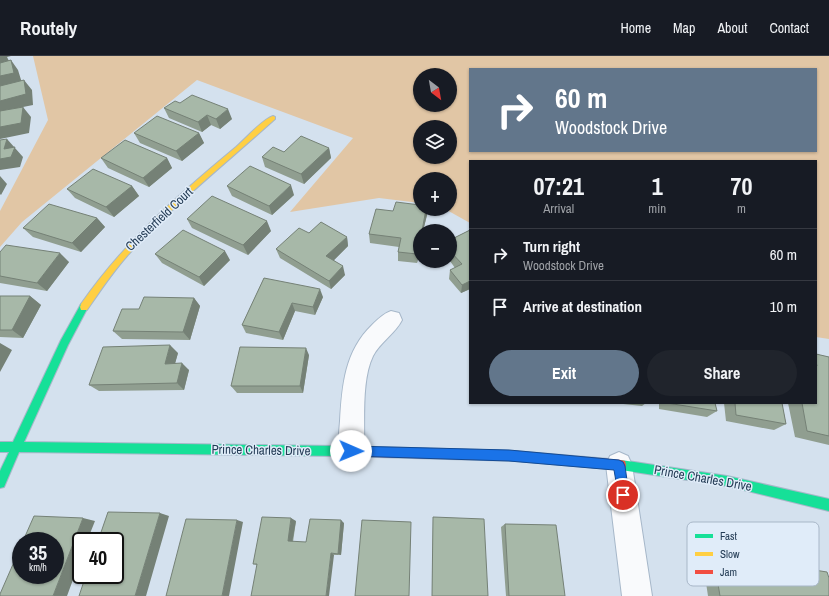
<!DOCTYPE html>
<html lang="en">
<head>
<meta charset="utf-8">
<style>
	:root { --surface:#171b24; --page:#20242c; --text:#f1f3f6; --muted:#9ea1a6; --line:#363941; --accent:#62768b }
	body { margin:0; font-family:"Archivo Narrow",sans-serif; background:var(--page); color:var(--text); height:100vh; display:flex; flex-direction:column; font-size:15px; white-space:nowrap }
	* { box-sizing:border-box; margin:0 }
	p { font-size:13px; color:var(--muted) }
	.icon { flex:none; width:22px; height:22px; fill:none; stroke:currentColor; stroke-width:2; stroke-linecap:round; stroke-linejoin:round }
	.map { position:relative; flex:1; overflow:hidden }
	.sheet { position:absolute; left:469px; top:104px; width:348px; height:244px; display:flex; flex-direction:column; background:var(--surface); border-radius:0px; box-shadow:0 1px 3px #0004 }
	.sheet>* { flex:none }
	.top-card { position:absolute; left:469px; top:12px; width:348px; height:84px; border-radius:0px; box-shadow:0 1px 3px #0004; background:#62768b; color:#fff; overflow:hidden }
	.needle { width:26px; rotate:149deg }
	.buttons { position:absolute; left:413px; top:12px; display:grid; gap:8px }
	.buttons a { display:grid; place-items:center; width:44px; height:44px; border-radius:50%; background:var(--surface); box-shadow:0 1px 3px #0004; font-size:20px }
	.speed { position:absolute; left:12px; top:476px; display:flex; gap:8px; font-size:20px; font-weight:700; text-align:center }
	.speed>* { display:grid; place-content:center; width:52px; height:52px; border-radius:50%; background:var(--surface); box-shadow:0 1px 3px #0004; line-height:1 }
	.speed small { font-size:10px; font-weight:400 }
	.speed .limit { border:2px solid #111; border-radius:6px; background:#fff; color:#111 }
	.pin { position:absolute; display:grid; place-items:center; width:34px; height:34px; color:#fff; margin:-17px; border:2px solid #fff; border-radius:50%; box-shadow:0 1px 4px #0007 }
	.me { position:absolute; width:44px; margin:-22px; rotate:91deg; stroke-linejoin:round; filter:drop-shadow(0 0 3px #0008) }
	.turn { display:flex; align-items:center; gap:14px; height:84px; padding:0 20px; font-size:18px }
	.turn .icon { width:52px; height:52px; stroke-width:2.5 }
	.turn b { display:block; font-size:28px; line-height:34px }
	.eta { display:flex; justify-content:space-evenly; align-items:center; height:68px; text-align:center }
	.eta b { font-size:24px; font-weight:700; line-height:28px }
	.cta { display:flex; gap:8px; margin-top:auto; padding:8px 20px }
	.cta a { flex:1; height:46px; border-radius:24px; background:var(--accent); color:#fff; font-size:16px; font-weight:700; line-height:46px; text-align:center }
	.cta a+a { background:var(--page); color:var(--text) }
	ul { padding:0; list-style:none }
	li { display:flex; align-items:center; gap:12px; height:52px; padding:0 20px; border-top:1px solid var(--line) }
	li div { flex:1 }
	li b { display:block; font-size:15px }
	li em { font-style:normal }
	header { display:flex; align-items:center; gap:24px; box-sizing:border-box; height:56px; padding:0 20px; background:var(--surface); border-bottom:1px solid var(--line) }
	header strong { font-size:19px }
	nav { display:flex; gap:22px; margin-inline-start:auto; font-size:14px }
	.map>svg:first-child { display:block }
	.green { fill:#e1c6a5; fill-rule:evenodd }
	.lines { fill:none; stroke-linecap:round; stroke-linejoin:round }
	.street-casing { stroke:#a6b7c9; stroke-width:2 }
	.fast-casing { stroke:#a6b7c9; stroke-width:2 }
	.slow-casing { stroke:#a6b7c9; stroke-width:2 }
	.jam-casing { stroke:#a6b7c9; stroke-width:2 }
	.street { fill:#f9fafc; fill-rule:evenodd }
	.fast { fill:#16e098; fill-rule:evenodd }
	.slow { fill:#ffcf43; fill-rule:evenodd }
	.jam { fill:#f24e42; fill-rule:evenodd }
	.wall { fill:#909e90 }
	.shaded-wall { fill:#758176 }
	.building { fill:#a7b8a8; stroke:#758176 }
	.route { fill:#1a73e8; stroke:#114b97 }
	.labels { text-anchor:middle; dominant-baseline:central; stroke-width:3; stroke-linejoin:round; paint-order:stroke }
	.street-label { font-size:13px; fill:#243c55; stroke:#e0ecf9 }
	.key { fill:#e0ecf9; stroke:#a8b7c8; stroke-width:1 }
	.key-label { font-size:11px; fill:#243c55 }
</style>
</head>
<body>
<header>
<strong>Routely</strong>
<nav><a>Home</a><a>Map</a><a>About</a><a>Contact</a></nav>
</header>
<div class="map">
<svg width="829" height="540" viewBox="0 0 829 540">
	<rect width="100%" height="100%" fill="#d4e1ee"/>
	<!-- green -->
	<path class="green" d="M33 0H829V283L816 281V105H470V167L445 153H450V123H420V147L379 142 290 156 353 82 197 24 22 166 0 191V155L48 64ZM470 13H816V95H470ZM420 19H450V49H420ZM420 71H450V101H420Z"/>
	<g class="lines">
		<defs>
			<path id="street" d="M391 255 399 257 402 264C395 278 380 286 373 300 361 324 365 368 364 395L360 404 351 408 342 404C337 391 339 378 340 365 342 329 345 295 372 269 378 263 383 258 391 255Z
				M619 396 628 400 632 409 652 540H622L606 409 610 400Z"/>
			<path id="fast" d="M84 247 87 248 88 251 68 289 24 386 340 390 344 391 345 395 344 399 340 400 19 396 4 431 0 432V415L9 396H0V386H13L61 284 81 248Z
				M621 404 727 420 829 443V455L727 430 621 414 617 413 616 409 617 405Z"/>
			<path id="slow" d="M273 60 275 61V63C225 108 172 150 127 200 112 217 100 235 87 254H81L80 251 81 248C125 185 177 140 236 91 245 83 263 63 273 60Z"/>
			<path id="jam" d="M340 390 515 395 621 404 625 405 626 409 625 413 621 414 515 405 340 400 336 399 335 395 336 391Z"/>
		</defs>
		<!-- street casing -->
		<use href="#street" class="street-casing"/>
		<!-- fast casing -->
		<use href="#fast" class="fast-casing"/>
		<!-- slow casing -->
		<use href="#slow" class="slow-casing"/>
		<!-- jam casing -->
		<use href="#jam" class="jam-casing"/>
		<!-- street -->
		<use href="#street" class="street"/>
		<!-- fast -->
		<use href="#fast" class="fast"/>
		<!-- slow -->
		<use href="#slow" class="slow"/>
		<!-- jam -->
		<use href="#jam" class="jam"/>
	</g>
	<!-- wall -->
	<path class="wall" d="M180 47 232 63 220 73 211 69 202 76 169 62 164 52Z
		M134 77H199L204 87 182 105 140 87Z
		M329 92 331 102 304 128 265 111 262 101 284 96Z
		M101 102H167L172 112 149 131 108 112Z
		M132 130 139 140 114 161 75 142 67 133Z
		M227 130 294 139 272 159 232 140Z
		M420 153H427V159L423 175H420V191L417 207 398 205V196L399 191 370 187 369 178 393 155Z
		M97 162 105 171 81 196 33 181 23 172Z
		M187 163 271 175 248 199 192 172Z
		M470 174V233L461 237 449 223 450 214 455 212 450 205V184Z
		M309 177 347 181 348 190 334 204 345 219 331 233 280 202 276 193Z
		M0 196 69 206 47 235 0 227Z
		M155 198 230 204 204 230 162 207Z
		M264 222 323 241 315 259 295 255 283 284 246 277 242 269Z
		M0 240H30L41 249 23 282 0 281Z
		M194 242 200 250 190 284 122 283 113 275 139 253Z
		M178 297 175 307 189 314 184 334 99 335 89 329Z
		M816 298 829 301V389L795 381 788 347H816Z
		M309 299 303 337H237L231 330Z
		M614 347H646L642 350Z
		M659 347H715L717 355 707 361 659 353Z
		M724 347H782L786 368 774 374 726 365Z
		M433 461 488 540H432L433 464Z
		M296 465 293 486H306L344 467 341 499H334L257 509 253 508Z
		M505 468 565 540H506L501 471Z
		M713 498 829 540H708L702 500Z"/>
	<!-- shaded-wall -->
	<path class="shaded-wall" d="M0 0H11L7 1 10 7 0 10Z
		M11 4 18 14 22 27 0 33V20Z
		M24 24 32 34 33 49 23 51 31 61 29 77 0 83V45Z
		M228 53 232 63 220 73 216 63Z
		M207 59 211 69 202 76 198 66Z
		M199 77 204 87 182 105 176 95Z
		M7 83 23 101 20 111 0 114V103Z
		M329 92 331 102 304 128 301 118Z
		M167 102 172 112 149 131 143 122Z
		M0 120 7 128 1 139 0 138Z
		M291 129 294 139 272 159 269 150Z
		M132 130 139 140 114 161 106 151Z
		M426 153H427V159L423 175H422Z
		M97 162 105 171 81 196 72 187Z
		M267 165 271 175 248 199 243 189Z
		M347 181 348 190 329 209 326 200Z
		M420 182V191L417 207V198Z
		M225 195 230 204 204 230 199 221Z
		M60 197 69 206 47 235 37 227Z
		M343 210 345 219 331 233 329 225Z
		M470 225V233L461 237 462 229Z
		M320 233 323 241 315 259 313 251Z
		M30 240 41 249 23 282 12 274Z
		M194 242 200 250 190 284 183 276Z
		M292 247 295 255 283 284 279 276Z
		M0 287 12 294 0 316Z
		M170 289 178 297 173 315 165 308Z
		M306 292 309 299 303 337 300 330Z
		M182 307 189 314 184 334 177 327Z
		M160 457 169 460 146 540H135Z
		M83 462 95 465 87 485H81V502L67 540H53Z
		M291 462 296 465 292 487 288 485Z
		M237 464 243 466 229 540H222Z
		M341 464 344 467 341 499 338 498Z
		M331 497 334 499 329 540H326Z"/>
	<!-- building -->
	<path class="building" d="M11 4 14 17 0 20V7Z
		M24 24 26 38 0 45V30Z
		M192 39 228 53 216 63 207 59 198 66 164 52 175 45 180 47Z
		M23 51 21 67 0 71V55Z
		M157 60 199 77 176 95 134 77Z
		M301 80 329 92 301 118 262 101 273 91 284 96Z
		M7 83 4 93 15 91 11 101 0 103V84Z
		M125 84 167 102 143 122 101 102Z
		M250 110 291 129 269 150 227 130Z
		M93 113 132 130 106 151 67 133Z
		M212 140 267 165 243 189 187 163Z
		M396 146 420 149V153H426L422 175H420V182L417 198 398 196 401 182 369 178 376 153 393 155Z
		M49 148 97 162 72 187 23 172Z
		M321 166 347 181 326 200 343 210 329 225 276 193 299 172 309 177Z
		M183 174 225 195 199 221 155 198Z
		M470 174V225L462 229 450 214 462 208 450 195V184Z
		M6 189 60 197 37 227 0 220V196Z
		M264 222 320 233 313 251 292 247 279 276 242 269Z
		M0 240H30L12 274H0Z
		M144 241 194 242 183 276 113 275 122 253H139Z
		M170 289 165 308 182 307 177 327 89 329 103 291Z
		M240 291 306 292 300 330H231Z
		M816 298 829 301V380L807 375 802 347H816V310H817L816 306Z
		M667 347H715L717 355Z
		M735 347H782L786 368 736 359Z
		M108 456 160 457 135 540H79L86 519H115V485H98Z
		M34 460 83 462 53 540H0V538L21 490V519H55V485H23Z
		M262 461 291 462 288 485 306 486 310 463 341 464 338 498 331 497 326 540H251L257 508H253Z
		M433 461 484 463 488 540H432Z
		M186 463 237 464 222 540H166Z
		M362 464 411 466 409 540H355Z
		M505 468 556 469 565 540H509Z
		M713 498 827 516 829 522V540H720Z"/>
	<!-- route -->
	<path class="route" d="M351 390 509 394 619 404 623 406 625 410 629 439 627 443 623 444 619 443 614 414 509 405 351 400 347 399 346 395 347 391Z"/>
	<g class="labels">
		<!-- street labels -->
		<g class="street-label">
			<text transform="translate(159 163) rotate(-43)">Chesterfield Court</text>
			<text transform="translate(261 394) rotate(1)">Prince Charles Drive</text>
			<text transform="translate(703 422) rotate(10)">Prince Charles Drive</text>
		</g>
	</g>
	<!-- legend -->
	<rect x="687" y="466" width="132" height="64" rx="6" class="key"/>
	<rect x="695" y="478" width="18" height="4" fill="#16e098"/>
	<rect x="695" y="496" width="18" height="4" fill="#ffcf43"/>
	<rect x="695" y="514" width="18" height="4" fill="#f24e42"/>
	<g class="key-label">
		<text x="720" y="484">Fast</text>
		<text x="720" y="502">Slow</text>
		<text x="720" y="520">Jam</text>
	</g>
</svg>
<div class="buttons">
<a><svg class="needle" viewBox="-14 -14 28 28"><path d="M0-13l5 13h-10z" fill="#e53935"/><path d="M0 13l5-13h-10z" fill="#9ea1a6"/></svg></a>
<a><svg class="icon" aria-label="layers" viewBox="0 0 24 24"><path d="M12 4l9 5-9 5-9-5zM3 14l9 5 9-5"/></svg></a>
<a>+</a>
<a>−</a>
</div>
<div class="speed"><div>35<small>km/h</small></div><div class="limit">40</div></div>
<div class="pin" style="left:623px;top:439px;background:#d93025"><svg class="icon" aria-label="arrive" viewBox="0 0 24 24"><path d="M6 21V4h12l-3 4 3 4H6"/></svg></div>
<svg class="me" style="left:351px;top:395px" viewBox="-20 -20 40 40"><circle r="19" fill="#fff"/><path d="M0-13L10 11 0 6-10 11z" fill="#1a73e8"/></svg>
<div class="top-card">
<div class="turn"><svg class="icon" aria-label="right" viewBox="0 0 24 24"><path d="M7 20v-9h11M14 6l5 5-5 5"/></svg><div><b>60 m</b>Woodstock Drive</div></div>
</div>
<section class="sheet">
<div class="eta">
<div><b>07:21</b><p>Arrival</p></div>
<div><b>1</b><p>min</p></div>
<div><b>70</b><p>m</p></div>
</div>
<ul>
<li><svg class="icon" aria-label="right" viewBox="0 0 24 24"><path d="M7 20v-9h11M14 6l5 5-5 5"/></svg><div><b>Turn right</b><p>Woodstock Drive</p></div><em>60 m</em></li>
<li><svg class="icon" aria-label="arrive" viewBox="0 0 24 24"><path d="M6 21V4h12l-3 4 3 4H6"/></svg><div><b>Arrive at destination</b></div><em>10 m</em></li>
</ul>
<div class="cta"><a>Exit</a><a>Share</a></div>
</section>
</div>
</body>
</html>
